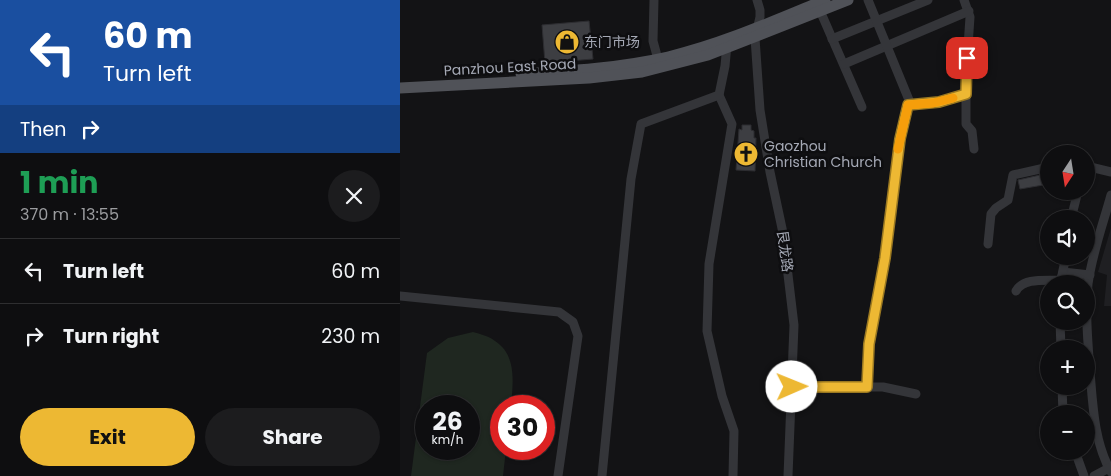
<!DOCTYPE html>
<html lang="en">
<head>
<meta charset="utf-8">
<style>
  :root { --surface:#0e0e10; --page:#1c1c1e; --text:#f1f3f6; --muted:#9b9c9f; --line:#2e2e30; --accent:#edb833 }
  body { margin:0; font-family:Poppins,"Noto Sans SC",sans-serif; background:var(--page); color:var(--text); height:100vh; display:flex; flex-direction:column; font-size:19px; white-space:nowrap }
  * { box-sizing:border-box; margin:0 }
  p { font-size:16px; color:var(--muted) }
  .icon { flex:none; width:28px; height:28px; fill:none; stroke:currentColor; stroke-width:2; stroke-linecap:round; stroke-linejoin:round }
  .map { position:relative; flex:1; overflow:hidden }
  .sheet { display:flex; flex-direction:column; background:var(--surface); width:400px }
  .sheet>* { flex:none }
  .top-card { background:#1a4fa0; color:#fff; overflow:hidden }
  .needle { width:32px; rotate:192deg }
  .fabs { position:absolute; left:640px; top:145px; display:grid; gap:10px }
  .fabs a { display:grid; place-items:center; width:55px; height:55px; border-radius:50%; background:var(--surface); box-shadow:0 1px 4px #0004,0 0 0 1px var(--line); font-size:25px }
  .speed { position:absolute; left:15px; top:395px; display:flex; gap:10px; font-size:25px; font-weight:700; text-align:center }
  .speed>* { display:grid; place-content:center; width:65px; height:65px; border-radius:50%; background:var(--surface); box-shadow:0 1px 4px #0004,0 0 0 1px var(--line); line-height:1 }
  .speed small { font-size:12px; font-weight:400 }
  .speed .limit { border:8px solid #d22; background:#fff; color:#111 }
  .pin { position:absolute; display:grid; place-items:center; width:42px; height:42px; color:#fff; margin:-21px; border-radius:10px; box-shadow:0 2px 8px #0006 }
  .me { position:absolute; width:55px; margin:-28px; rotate:89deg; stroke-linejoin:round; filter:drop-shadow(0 0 4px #0008) }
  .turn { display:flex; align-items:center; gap:18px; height:105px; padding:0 20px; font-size:22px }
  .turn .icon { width:65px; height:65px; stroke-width:2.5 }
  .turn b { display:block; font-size:35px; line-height:42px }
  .then { display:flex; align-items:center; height:48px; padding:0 20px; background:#0003; gap:10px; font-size:19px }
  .round { display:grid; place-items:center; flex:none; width:52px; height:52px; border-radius:26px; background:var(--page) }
  .summary { display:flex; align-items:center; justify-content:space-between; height:85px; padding:0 20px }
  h1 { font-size:30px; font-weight:700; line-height:38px; color:#1e9e55 }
  .cta { display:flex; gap:10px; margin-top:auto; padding:10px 20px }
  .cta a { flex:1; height:58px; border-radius:30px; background:var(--accent); color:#111; font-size:20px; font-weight:700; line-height:58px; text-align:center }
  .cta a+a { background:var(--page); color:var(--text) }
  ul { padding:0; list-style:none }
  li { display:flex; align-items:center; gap:15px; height:65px; padding:0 20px; border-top:1px solid var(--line) }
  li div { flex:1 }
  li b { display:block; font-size:19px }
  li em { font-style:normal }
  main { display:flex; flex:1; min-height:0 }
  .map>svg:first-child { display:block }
  .built { fill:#1f1f22 }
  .green { fill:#1f2720; fill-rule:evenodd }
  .building { fill:#3d3e42; stroke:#2d2d31 }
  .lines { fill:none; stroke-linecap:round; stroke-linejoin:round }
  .minor { stroke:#343539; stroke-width:9 }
  .major { stroke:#505258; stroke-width:11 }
  .route-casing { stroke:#9a7821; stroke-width:12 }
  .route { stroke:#edb833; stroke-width:9 }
  .slow { stroke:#f59e0b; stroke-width:9 }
  .labels { text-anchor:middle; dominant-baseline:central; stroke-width:5; stroke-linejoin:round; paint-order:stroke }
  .poi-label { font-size:14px; fill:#a5a9b5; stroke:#0e0e10; text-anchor:start }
  .street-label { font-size:14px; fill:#a5a9b5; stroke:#0e0e10 }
</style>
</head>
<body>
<main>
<section class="sheet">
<div class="top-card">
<div class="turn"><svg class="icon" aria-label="left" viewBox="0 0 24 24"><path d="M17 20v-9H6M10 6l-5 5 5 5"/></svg><div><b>60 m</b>Turn left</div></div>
<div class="then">Then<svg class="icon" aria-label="right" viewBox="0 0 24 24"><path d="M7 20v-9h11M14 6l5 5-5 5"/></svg></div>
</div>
<div class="summary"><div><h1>1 min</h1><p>370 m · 13:55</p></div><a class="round"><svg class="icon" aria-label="close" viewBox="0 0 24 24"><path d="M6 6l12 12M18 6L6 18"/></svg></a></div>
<ul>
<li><svg class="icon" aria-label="left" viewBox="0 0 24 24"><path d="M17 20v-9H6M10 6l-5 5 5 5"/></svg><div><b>Turn left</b></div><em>60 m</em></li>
<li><svg class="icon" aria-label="right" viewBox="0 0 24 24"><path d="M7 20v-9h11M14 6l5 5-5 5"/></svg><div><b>Turn right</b></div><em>230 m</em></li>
</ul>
<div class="cta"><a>Exit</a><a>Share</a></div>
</section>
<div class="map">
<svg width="711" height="476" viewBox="0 0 711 476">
  <rect width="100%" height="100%" fill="#131315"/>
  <path class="built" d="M711,228V306H704L707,275L698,272Z"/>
  <path class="green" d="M73,332C80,334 89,336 95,341C117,355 113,383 111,406H101V449H106L103,476H11L27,353L48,338ZM26,406H69V449H26Z"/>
  <g class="building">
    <path d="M189,21L193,59L145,63L142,25Z"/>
    <path d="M342,125H351V130L354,131V138H356L355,171L336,170L339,129L342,130Z"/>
    <path d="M649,173V184L620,189L618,180Z"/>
  </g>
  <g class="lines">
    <g class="minor">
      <path d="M254,0L253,41L259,63"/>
      <path d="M357,0L360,10V17L355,38L360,110L370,172L383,233L394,325L388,476"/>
      <path d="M564,0L570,17L566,76V124L572,131L574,149"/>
      <path d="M418,6L462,107"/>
      <path d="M432,39L528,0"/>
      <path d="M444,64L569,11"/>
      <path d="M319,95L332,124L309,264L307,331L322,396L334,431L333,476"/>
      <path d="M508,105L539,102L566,94"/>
      <path d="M686,166L711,172"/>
      <path d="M711,195C703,224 692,254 688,284C685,313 688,343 690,372C693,406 694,442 711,472"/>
      <path d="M671,219L678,191"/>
      <path d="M588,244L591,214L596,208L608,200L613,175L649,167"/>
      <path d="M663,272L690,275"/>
      <path d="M659,284L662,275L666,256"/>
      <path d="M616,291C624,277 647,281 660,280"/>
      <path d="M0,296L159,312L173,322L178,336L158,476"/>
      <path d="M660,321L661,349"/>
      <path d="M662,386L663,414"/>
      <path d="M391,387H483L516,394"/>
      <path d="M467,387L469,344L485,257L500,139L509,100L468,0"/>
      <path d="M675,451L684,476"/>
      <path d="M202,476L231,179L241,124L319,95L325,66L327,44"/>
      <path d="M694,476L709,468"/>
    </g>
    <g class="major">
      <path d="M121,74C171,71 219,68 268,57C322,44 374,21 425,0"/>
      <path d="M0,88L189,78L242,72L308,55L448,0"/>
    </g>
  </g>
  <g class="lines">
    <defs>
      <path id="route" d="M392,387H467L469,344L485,258L500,139L508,105L539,102L566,94L567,58"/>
    </defs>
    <use href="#route" class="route-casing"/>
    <use href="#route" class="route"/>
    <path class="slow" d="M498,149L508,105L533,103L553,98"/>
  </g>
  <defs>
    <symbol id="shop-disc" viewBox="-11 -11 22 22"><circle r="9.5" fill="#edb833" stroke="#0e0e10"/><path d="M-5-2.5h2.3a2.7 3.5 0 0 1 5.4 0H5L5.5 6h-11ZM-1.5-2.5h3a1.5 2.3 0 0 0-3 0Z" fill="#111"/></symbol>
    <symbol id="church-disc" viewBox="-11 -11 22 22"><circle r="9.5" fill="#edb833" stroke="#0e0e10"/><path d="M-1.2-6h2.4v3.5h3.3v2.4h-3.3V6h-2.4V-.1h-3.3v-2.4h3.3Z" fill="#111"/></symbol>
  </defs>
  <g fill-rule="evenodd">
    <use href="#shop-disc" x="153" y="28" width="28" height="28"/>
    <use href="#church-disc" x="332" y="140" width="28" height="28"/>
  </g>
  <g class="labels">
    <g class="poi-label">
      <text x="184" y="42">东门市场</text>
      <text x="364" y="146">Gaozhou<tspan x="364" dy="16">Christian Church</tspan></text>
    </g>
    <g class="street-label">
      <text transform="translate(110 67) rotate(-3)">Panzhou East Road</text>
      <text transform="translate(385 251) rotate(82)">艮龙路</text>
    </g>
  </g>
</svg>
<div class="fabs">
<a><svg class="needle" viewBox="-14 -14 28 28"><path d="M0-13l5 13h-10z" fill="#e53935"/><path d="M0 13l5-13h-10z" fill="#9b9c9f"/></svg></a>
<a><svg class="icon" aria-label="sound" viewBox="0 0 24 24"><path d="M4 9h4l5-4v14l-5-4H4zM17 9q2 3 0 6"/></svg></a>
<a><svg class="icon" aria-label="search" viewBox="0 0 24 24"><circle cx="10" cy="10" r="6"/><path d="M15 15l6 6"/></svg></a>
<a>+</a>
<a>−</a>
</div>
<div class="speed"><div>26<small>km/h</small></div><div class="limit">30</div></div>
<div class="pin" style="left:567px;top:58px;background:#d93025"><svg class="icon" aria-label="arrive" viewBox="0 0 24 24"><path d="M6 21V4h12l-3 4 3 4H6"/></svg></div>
<svg class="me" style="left:392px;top:387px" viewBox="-20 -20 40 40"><circle r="19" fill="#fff"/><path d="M0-13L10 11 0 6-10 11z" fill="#edb833"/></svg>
</div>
</main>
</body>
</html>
